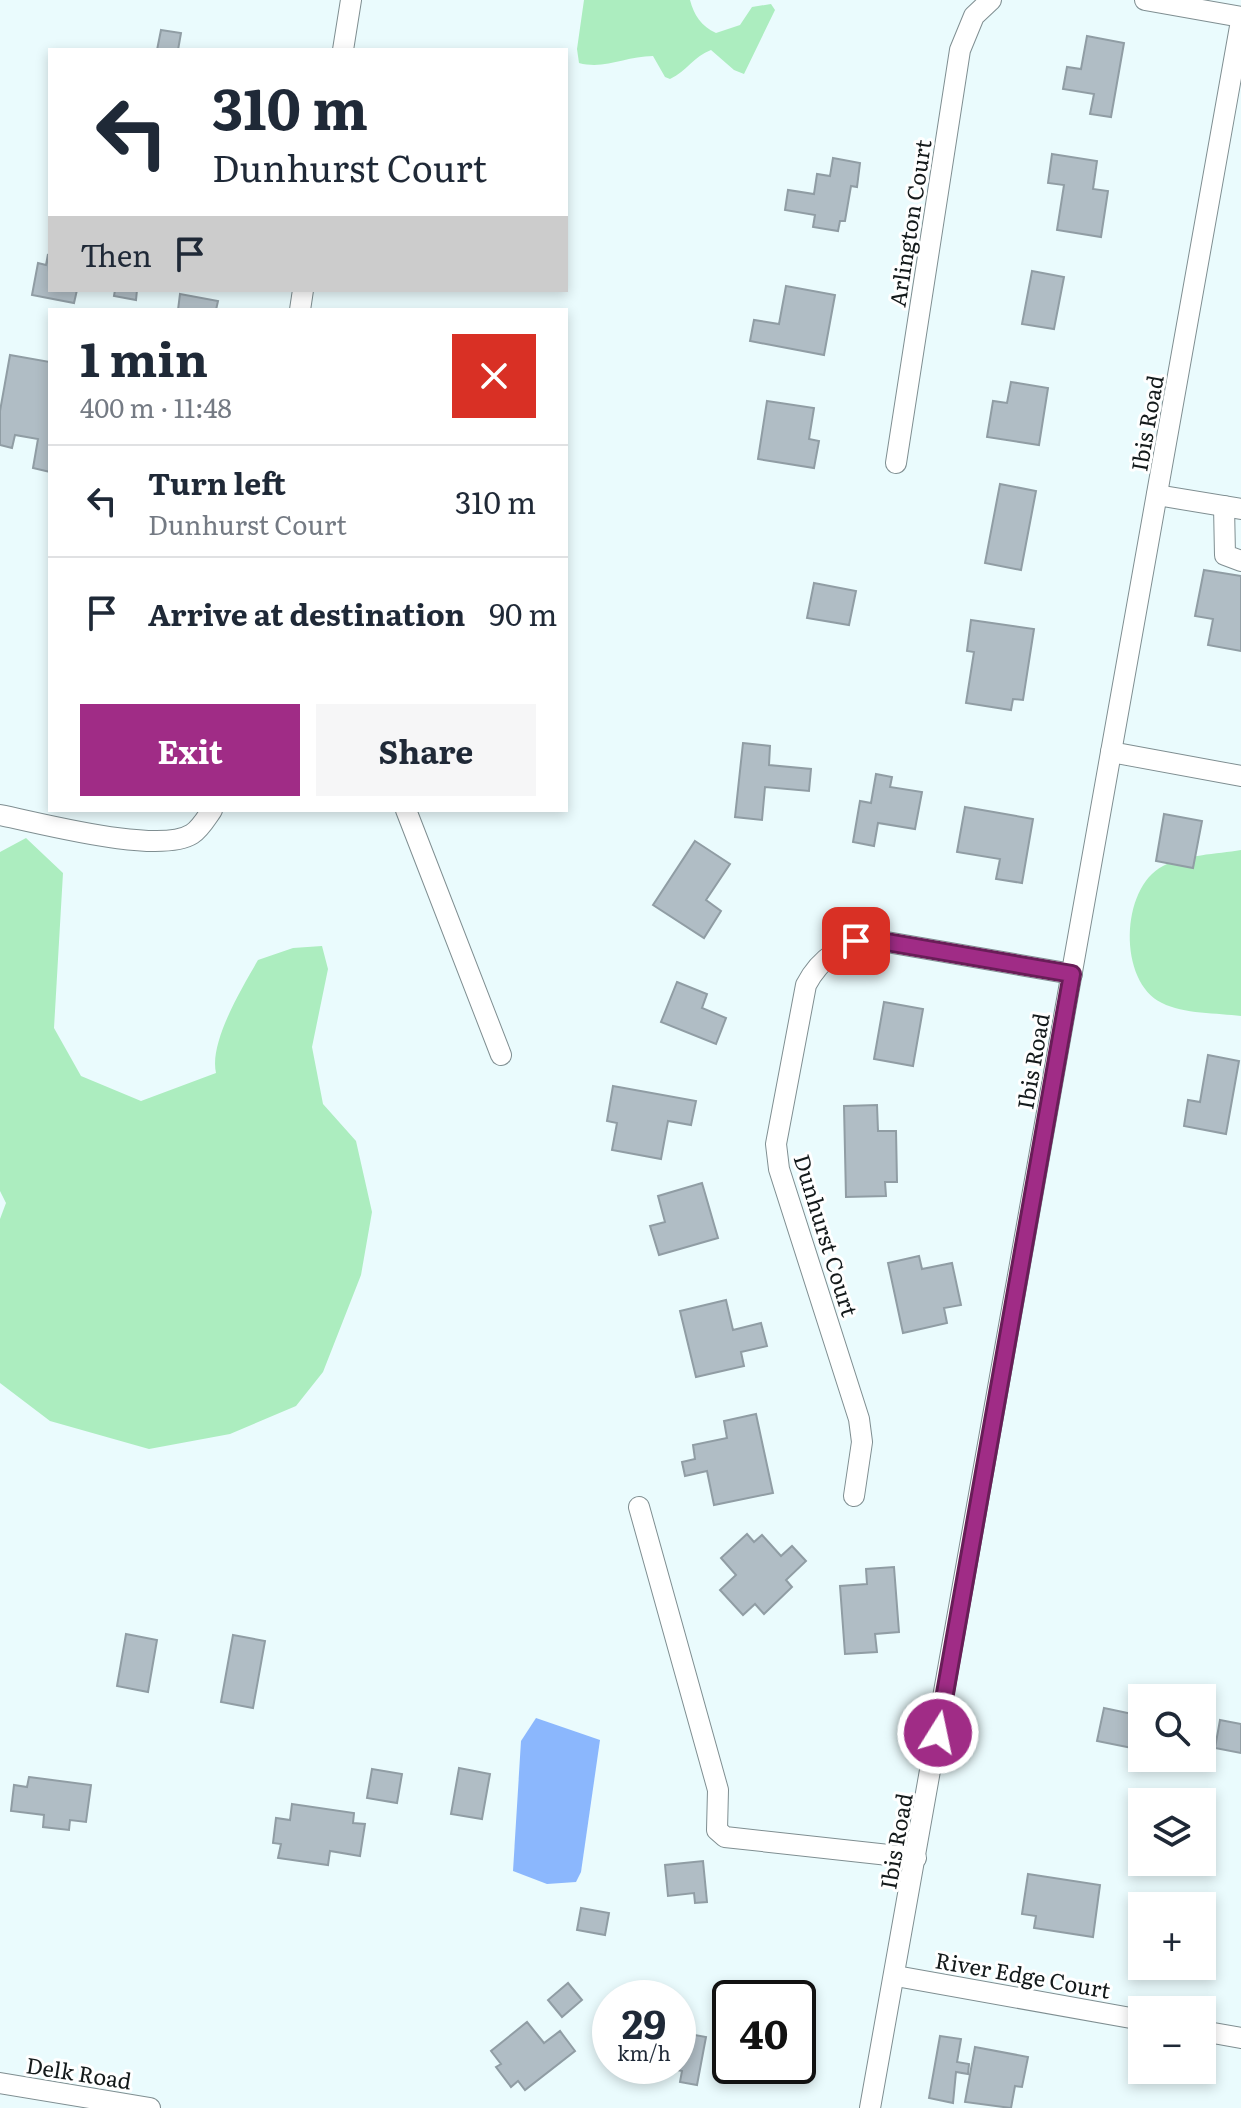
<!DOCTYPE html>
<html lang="en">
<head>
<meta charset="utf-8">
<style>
  :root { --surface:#fff; --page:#f6f6f7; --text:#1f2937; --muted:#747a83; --line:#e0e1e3; --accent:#a02c86 }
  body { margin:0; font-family:Literata,serif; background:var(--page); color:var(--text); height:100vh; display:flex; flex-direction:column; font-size:30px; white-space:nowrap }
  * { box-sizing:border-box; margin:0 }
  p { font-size:26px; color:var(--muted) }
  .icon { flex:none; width:44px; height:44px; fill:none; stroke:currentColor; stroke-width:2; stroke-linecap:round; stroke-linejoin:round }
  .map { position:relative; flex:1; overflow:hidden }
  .drawer { position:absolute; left:48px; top:308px; width:520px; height:504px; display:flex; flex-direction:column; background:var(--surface); border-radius:0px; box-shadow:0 4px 12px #0003 }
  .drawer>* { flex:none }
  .top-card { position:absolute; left:48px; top:48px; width:520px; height:244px; border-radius:0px; box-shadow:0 4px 12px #0003; background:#fff; color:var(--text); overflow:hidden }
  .buttons { position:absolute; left:1128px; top:1684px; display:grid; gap:16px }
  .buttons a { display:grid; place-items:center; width:88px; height:88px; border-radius:0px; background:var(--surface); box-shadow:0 4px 12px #0003; font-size:40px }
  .speed { position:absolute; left:592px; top:1980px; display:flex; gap:16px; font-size:40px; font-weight:700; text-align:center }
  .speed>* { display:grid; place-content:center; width:104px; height:104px; border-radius:50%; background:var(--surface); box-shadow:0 4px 12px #0003; line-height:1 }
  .speed small { font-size:20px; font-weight:400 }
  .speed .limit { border:4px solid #111; border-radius:12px; background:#fff; color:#111 }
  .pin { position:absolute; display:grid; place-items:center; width:68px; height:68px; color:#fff; margin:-34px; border-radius:16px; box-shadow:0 4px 12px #0006 }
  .me { position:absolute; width:88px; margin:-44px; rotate:10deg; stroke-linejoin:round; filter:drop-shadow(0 0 6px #0008) }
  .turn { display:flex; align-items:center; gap:28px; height:168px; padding:0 32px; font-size:36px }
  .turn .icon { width:104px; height:104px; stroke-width:2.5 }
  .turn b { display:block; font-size:56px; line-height:68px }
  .then { display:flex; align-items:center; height:76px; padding:0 32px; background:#0003; gap:16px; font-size:30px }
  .round { display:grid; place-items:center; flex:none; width:84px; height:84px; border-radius:0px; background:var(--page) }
  .head { display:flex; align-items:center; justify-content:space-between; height:136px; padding:0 32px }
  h1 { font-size:48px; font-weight:700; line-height:60px }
  .cta { display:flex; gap:16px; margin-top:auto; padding:16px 32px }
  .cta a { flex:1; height:92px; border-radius:0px; background:var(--accent); color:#fff; font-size:32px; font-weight:700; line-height:92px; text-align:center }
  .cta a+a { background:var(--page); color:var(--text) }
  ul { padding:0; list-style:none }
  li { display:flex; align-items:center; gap:24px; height:112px; padding:0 32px; border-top:2px solid var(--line) }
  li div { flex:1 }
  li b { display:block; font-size:30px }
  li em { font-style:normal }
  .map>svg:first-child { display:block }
  .green { fill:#acedbf }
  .water { fill:#8bb7fd }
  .building { fill:#b0bdc5; stroke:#909da4; stroke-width:2 }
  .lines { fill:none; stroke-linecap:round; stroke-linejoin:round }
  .minor-casing { stroke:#7f8e91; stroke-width:22 }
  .minor { stroke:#fff; stroke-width:20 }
  .route-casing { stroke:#681d57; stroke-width:20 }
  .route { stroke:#a02c86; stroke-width:14 }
  .labels { text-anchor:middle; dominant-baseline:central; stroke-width:6; stroke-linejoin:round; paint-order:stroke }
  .street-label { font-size:22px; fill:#141a1b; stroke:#fff }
</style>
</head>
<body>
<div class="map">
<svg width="1241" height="2108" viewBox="0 0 1241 2108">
  <rect width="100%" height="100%" fill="#eafbfd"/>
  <g class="green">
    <path d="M584,0H690C694,15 701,26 716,33L740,25L752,7L771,4L775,10L744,74L734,70L711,50C694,56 687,71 670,79L665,77L653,56C626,56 605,70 579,63L577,49Z"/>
    <path d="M26,838L63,873L54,1028L81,1076L141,1101L216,1073C209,1042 242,988 258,960L293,948L322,946L328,969L312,1047L323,1104L356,1141L372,1212L361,1275L323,1372L296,1406L230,1434L149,1449L50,1421L0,1383V1219L6,1203L0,1191V852Z"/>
    <path d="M1241,850V1016C1218,1013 1183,1014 1162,1003C1118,982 1120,888 1163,866C1184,855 1217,854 1241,850Z"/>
  </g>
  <path class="water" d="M536,1718L600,1740L581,1872L576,1882L547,1884L513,1871L521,1741Z"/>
  <g class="building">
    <path d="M161,30L181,33L178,50H157Z"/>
    <path d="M1087,36L1124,43L1111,117L1090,114L1094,94L1063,89L1067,67L1081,69Z"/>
    <path d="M1052,154L1097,161L1093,189L1108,191L1101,237L1057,230L1064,185L1048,183Z"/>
    <path d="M833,158L860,163L857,187L851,186L845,221H840L838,231L813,227L815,215L785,210L788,190L814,194L817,174L830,176Z"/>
    <path d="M48,254L50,290H77L74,303L32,295L38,263L46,265Z"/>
    <path d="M1032,271L1064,277L1054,329L1022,324Z"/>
    <path d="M786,286L835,295L824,355L750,341L754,320L779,324Z"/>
    <path d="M115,290H137L136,300L114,296Z"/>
    <path d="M180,294L218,301L216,310H178Z"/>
    <path d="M10,355L50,362V472L33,468L38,439L15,435L12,448L0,445V411Z"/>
    <path d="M1011,382L1048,388L1039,445L987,437L993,401L1007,403Z"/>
    <path d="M767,401L814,408L809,439L819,441L814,468L758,459Z"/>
    <path d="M1000,484L1036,491L1021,570L985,563Z"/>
    <path d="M1204,570L1241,576V651L1208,645L1213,619L1195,616Z"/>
    <path d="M814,583L856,591L849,625L807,618Z"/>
    <path d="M971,620L1034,629L1023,700L1013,699L1011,710L966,703L974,652L967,651Z"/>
    <path d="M743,743L770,746L769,765L811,769L809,791L765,787L762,820L735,817Z"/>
    <path d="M876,774L892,777L890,787L922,792L915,829L878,823L874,846L853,842L860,801L871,803Z"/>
    <path d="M965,807L1033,819L1022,883L996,879L1000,859L957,852Z"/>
    <path d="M1164,814L1202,821L1193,868L1156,861Z"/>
    <path d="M695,841L730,864L706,900L721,911L704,938L653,905Z"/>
    <path d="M677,982L707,994L702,1008L726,1018L716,1044L661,1022Z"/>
    <path d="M884,1002L923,1009L913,1066L874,1059Z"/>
    <path d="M1208,1055L1239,1061L1226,1134L1184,1126L1188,1100L1200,1102Z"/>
    <path d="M613,1086L696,1101L691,1125L668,1121L661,1159L612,1150L617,1123L607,1121Z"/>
    <path d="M877,1105L878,1131H896L897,1182H885L886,1196L846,1197L844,1106Z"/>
    <path d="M702,1183L718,1238L659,1255L650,1226L665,1222L658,1196Z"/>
    <path d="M919,1256L922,1269L952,1263L961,1305L944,1308L947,1323L903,1333L888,1263Z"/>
    <path d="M726,1300L733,1330L761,1323L767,1346L741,1352L744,1366L696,1377L680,1311Z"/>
    <path d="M756,1414L773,1493L714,1505L707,1471L685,1476L682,1462L695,1459L693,1445L727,1438L724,1421Z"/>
    <path d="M747,1534L754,1542L762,1535L781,1556L792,1546L806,1561L786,1580L792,1587L764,1614L755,1604L743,1615L720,1590L736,1575L721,1558Z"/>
    <path d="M894,1567L899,1632L875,1634L877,1652L845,1654L840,1586L867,1584L866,1569Z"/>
    <path d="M126,1634L157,1640L148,1692L117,1686Z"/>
    <path d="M233,1635L265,1641L253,1708L221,1702Z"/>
    <path d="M1104,1708L1142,1716V1750L1097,1741Z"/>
    <path d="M1220,1720L1241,1724V1753L1215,1748Z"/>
    <path d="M459,1768L490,1774L482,1819L451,1814Z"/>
    <path d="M372,1769L402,1774L397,1803L367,1798Z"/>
    <path d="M29,1777L91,1785L86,1822L70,1820L69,1830L43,1827L44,1815L11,1811L14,1785L27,1787Z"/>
    <path d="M292,1804L354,1813L353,1823L365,1824L360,1856L330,1851L328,1865L278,1858L281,1844L273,1843L276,1818L290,1820Z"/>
    <path d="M703,1861L707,1902L695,1903L694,1893L668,1896L665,1865Z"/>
    <path d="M1028,1874L1100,1885L1093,1937L1034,1928L1036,1916L1022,1914Z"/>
    <path d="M581,1908L609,1913L605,1935L577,1930Z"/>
    <path d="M568,1983L582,2000L562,2017L548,2000Z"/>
    <path d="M527,2022L544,2043L560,2031L575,2051L525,2090L518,2081L511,2087L496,2067L501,2064L491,2051Z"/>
    <path d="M678,2032L706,2037L697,2085L680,2082L682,2071L658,2066H678Z"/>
    <path d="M940,2036L961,2039L957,2062L969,2064L968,2074L956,2072L953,2103L929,2098Z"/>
    <path d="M975,2047L1028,2057L1022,2087L1015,2086L1011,2108L965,2102Z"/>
  </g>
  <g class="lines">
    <defs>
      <g id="minor">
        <path d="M1145,0L1241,17"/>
        <path d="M343,50L351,0"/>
        <path d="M300,310L303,290"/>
        <path d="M896,463L960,50L974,16L991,0"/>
        <path d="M1157,495L1241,509"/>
        <path d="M1224,506L1225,555L1241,561"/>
        <path d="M1111,752L1241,776"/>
        <path d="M406,810L501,1055"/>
        <path d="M0,815C41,823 159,855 192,834C200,829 207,817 212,810"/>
        <path d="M854,1496L862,1442L859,1419L779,1169L776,1144L806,985C820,958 844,942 875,940L1072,974"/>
        <path d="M639,1507L718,1790L717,1830L725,1837L916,1858"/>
        <path d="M896,1976L1142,2020"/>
        <path d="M1202,2031L1241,2038"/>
        <path d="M0,2083L150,2108"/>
        <path d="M870,2108L1241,21"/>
      </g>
    </defs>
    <use href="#minor" class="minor-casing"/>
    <use href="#minor" class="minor"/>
  </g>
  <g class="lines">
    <defs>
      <path id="route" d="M856,941L875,940L1072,974L938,1733"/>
    </defs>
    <use href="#route" class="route-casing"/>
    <use href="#route" class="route"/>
  </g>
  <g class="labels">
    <g class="street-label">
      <text transform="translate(909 223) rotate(-81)">Arlington Court</text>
      <text transform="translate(1146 423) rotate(-80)">Ibis Road</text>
      <text transform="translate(1032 1061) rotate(-80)">Ibis Road</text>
      <text transform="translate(827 1235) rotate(73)">Dunhurst Court</text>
      <text transform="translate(895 1841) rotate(-80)">Ibis Road</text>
      <text transform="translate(1023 1974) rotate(10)">River Edge Court</text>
      <text transform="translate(79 2072) rotate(9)">Delk Road</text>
    </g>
  </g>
</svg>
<div class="buttons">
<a><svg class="icon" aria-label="search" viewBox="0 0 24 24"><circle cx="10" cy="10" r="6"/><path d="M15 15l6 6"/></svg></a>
<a><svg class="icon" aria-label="layers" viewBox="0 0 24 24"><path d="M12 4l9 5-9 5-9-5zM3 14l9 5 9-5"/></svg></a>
<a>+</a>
<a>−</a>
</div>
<div class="speed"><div>29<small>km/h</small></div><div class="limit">40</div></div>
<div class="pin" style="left:856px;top:941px;background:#d93025"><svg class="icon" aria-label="arrive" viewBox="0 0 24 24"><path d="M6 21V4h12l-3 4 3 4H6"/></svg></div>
<svg class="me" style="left:938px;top:1733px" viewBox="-20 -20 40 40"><circle r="17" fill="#a02c86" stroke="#fff" stroke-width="3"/><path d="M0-11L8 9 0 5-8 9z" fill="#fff"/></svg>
<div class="top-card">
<div class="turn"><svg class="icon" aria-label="left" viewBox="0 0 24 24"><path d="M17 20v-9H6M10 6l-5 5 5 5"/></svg><div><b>310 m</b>Dunhurst Court</div></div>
<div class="then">Then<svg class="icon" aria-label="arrive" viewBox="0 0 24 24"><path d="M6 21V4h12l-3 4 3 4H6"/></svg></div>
</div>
<section class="drawer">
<div class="head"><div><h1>1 min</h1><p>400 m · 11:48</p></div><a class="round" style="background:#d93025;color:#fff"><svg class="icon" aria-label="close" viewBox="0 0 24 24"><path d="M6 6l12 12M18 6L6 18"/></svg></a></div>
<ul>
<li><svg class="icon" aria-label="left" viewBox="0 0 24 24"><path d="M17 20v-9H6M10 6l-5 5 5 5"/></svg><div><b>Turn left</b><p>Dunhurst Court</p></div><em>310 m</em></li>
<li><svg class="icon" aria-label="arrive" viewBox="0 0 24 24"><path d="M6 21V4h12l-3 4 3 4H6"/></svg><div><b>Arrive at destination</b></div><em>90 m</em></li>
</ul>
<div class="cta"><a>Exit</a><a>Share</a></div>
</section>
</div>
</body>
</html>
